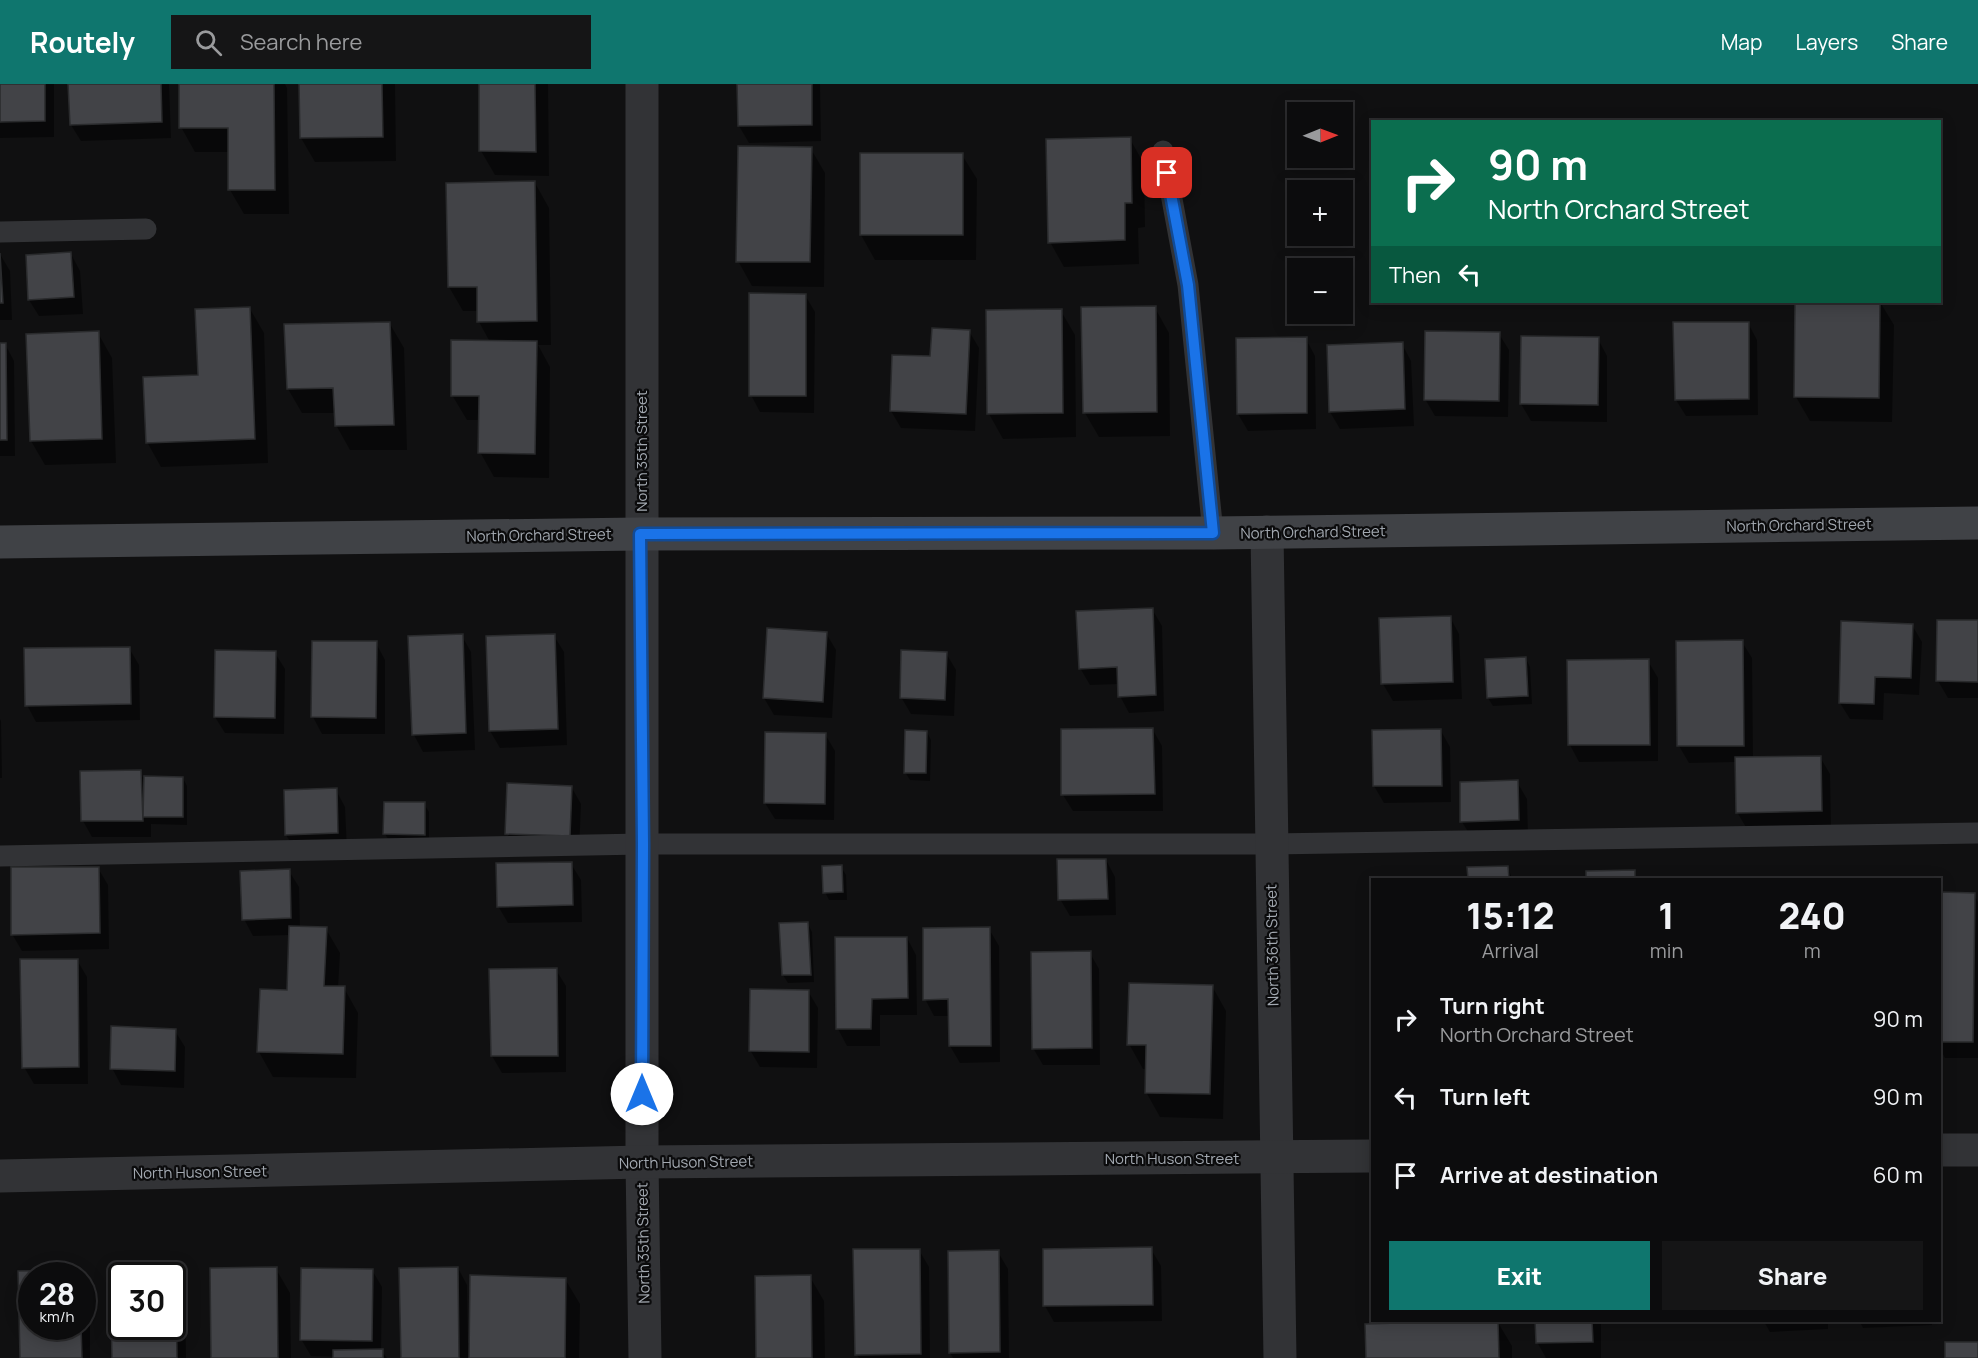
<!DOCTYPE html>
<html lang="en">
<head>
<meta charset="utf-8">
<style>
  :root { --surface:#0c0c0d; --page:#151516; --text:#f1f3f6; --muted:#9a9b9d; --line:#2c2c2e; --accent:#0f766e }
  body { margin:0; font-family:Manrope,sans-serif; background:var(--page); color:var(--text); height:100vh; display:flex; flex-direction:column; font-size:22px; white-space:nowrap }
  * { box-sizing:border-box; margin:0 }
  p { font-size:20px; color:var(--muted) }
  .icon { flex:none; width:33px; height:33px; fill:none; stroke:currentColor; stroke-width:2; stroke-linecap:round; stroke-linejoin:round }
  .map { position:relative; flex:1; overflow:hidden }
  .sheet { position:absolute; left:1371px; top:794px; width:570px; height:444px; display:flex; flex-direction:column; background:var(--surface); border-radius:0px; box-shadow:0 3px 15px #0003,0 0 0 2px var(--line) }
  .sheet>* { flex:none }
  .banner { position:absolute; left:1371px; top:36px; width:570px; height:183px; border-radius:0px; box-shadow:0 3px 15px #0003,0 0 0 2px var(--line); background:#0b6e4f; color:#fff; overflow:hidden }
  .needle { width:39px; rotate:89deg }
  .fabs { position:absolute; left:1287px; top:18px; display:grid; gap:12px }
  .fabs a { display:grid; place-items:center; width:66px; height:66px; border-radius:0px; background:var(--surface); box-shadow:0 3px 15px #0003,0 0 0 2px var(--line); font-size:30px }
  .speed { position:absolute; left:18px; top:1178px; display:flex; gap:12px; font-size:30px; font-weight:700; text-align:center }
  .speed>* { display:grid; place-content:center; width:78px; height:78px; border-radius:50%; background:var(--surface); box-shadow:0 3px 15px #0003,0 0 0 2px var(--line); line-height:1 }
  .speed small { font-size:15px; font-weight:400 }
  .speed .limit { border:3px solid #111; border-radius:9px; background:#fff; color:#111 }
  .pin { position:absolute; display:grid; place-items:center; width:51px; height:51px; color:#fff; margin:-26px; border-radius:12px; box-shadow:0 3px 9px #0006 }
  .me { position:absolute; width:66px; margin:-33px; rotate:0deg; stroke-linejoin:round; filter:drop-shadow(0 0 4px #0008) }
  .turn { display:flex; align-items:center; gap:21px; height:126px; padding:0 18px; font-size:27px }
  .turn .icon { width:78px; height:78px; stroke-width:2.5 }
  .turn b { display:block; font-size:42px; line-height:51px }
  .then { display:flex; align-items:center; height:57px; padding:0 18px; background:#0003; gap:12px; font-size:22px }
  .eta { display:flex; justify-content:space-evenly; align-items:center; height:102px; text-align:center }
  .eta b { font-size:36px; font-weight:800; line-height:42px }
  .action { display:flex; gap:12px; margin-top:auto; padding:12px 18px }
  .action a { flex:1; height:69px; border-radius:0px; background:var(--accent); color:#fff; font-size:24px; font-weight:800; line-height:69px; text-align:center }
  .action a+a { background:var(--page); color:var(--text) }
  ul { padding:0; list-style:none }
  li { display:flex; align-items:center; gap:18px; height:78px; padding:0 18px }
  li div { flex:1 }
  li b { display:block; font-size:22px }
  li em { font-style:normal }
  header { display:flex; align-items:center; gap:36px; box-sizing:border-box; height:84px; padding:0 30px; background:var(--accent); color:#fff }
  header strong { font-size:28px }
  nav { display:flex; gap:33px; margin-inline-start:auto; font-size:21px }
  .search { width:420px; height:54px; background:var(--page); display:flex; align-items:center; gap:15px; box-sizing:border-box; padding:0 21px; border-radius:0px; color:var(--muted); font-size:22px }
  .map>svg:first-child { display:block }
  .shadow { fill:#0007; fill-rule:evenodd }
  .building { fill:#424347; stroke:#2a2b2d; stroke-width:1.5; fill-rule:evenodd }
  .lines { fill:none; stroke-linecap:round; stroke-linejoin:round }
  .lane { stroke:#323336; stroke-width:21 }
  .street { stroke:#323336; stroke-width:33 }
  .secondary { stroke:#404246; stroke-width:33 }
  .route-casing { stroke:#114b97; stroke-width:15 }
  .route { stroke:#1a73e8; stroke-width:10 }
  .labels { text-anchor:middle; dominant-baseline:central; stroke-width:4.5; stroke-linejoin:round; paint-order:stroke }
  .street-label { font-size:15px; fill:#a3a9b1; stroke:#0b0b0c }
</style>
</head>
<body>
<header>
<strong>Routely</strong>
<div class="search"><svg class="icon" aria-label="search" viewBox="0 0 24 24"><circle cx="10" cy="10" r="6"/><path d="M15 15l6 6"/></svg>Search here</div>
<nav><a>Map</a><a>Layers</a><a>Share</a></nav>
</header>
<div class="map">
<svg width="1978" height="1274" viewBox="0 0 1978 1274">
  <rect width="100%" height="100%" fill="#101011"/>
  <g class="shadow">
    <path d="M0,0H54V53L0,54Z"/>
    <path d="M70,0H169L171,54L81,57L71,41Z"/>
    <path d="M180,0H285L287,4L289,130H244L230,106V68H195L181,43Z"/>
    <path d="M300,0H395L396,77L315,78L301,54Z"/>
    <path d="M480,0H548L549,92L495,91L481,67Z"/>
    <path d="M738,0H820L821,57L749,59L739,42Z"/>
    <path d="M1130,55L1144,80L1145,143L1138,144L1139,180L1064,183L1050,158Z"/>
    <path d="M811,65L825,89L824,203L752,202L738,177Z"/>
    <path d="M962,71L977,95L976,176H875L861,151Z"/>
    <path d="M535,99L549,124L551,261H538L550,283L549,394L494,393L480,368V336H467L452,311L490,258L479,238V227H463L449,203Z"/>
    <path d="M0,170L10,187L12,236H0Z"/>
    <path d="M71,170L80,187L83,230L39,232L29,216Z"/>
    <path d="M805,211L815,228L814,329L760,328L751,311Z"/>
    <path d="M1797,218H1880L1894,241L1892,338L1810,337L1796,313Z"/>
    <path d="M1155,224L1169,249L1170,352L1099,353L1085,329Z"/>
    <path d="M250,225L264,249L268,379L161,383L147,358L200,293Z"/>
    <path d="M987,227H1061L1075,251L1076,353L1003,355L989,330Z"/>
    <path d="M1748,239L1757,256L1758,331L1686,332L1676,316Z"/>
    <path d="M390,240L404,264L407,366H350L336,341V329H302L288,305Z"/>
    <path d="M969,247L979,264L975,347L901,344L891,327L931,274Z"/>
    <path d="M98,249L112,274L116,379L45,381L31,357Z"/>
    <path d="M1499,250L1509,266L1508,333L1435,332L1425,315Z"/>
    <path d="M1306,255L1315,272L1316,345L1248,347L1238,330Z"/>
    <path d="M1598,255L1607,272V338L1531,337L1521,320Z"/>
    <path d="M0,260H5L14,277L15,372H0Z"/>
    <path d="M1402,260L1411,277L1414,342L1340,345L1330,328Z"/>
    <path d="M1152,525L1162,542L1164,627L1129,629L1120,612L1119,600L1090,601L1080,584Z"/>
    <path d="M1450,533L1459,550L1462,615L1393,617L1383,600L1380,536Z"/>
    <path d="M1978,538V614H1948L1938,597Z"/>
    <path d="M1912,541L1922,558L1919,611L1884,609L1883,636L1850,635L1840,619Z"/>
    <path d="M769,545L826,549L836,566L832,634L774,631L764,614Z"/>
    <path d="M462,552L471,568L475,666L423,668L414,651L410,554Z"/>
    <path d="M554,552L564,568L567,661L500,664L490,647Z"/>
    <path d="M1742,558L1752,574L1753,674L1820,673L1830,690L1831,743L1747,745L1737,728L1736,678L1689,679L1679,662L1677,559Z"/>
    <path d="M376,559L385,576V650H322L313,633Z"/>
    <path d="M129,564L139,581L140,636L36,638L27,621Z"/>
    <path d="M275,569L285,585L284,650L225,649L215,633Z"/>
    <path d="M946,569L956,586L954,632L911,630L901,613Z"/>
    <path d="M1526,575L1530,583L1532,620L1493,622L1488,614Z"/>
    <path d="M1648,577L1658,594V677L1579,678L1570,661L1568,578Z"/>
    <path d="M0,635L1,637L2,694H0Z"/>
    <path d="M1153,646L1162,662L1163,727H1073L1063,711Z"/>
    <path d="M1441,647L1450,663L1451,718L1384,719L1374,702Z"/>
    <path d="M927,648L931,656L930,697L910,696L905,688Z"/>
    <path d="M825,650L835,667L834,736L775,735L765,719Z"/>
    <path d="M140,688L143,694H183L187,702V741L151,740V753H92L83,737Z"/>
    <path d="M1517,698L1527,715L1528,752L1472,754L1462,738Z"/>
    <path d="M572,704L581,720L579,768L516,766L507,749Z"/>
    <path d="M336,706L345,723L347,766L296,767L286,751Z"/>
    <path d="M424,720L429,728V758H390L385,750Z"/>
    <path d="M1106,776L1115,793L1116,831L1070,832L1060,815Z"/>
    <path d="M571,780L581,796L582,838L508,839L498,822Z"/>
    <path d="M841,783L846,791L847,816H829L825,808Z"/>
    <path d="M1508,783L1512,795H1469Z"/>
    <path d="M98,784L108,801L109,865L22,867L12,850Z"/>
    <path d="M289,787L299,803L300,844L326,845L340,869L338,904H344L358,929L356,994L273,993L259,968L288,907L290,851L253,852L244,835Z"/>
    <path d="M1940,810L1974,811L1978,818V974H1945L1940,965Z"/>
    <path d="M808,840L812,848L814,898L788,899L783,891L781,841Z"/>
    <path d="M989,845L999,862L1000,978L960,979L950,962V932H934L925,915Z"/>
    <path d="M907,854L916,871L917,931H880V962H847L838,945L837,855Z"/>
    <path d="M1090,869L1099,885L1100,981H1043L1033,964Z"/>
    <path d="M77,876L87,893L88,1000H34L24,983Z"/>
    <path d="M556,886L566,902V988L502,989L492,972Z"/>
    <path d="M1212,902L1226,927L1223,1035L1160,1033L1146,1008L1147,985H1143L1129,960Z"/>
    <path d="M808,907L818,924L817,984L760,983L750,966Z"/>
    <path d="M175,947L185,963L184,1004L121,1001L112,984Z"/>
    <path d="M1151,1165L1161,1182L1162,1237L1054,1238L1045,1222Z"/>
    <path d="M919,1166L929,1183L930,1274H859L856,1270Z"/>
    <path d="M998,1168L1008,1185L1009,1274H953L950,1269Z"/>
    <path d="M458,1184L467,1201L468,1259H471L565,1195L580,1220L579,1274H402Z"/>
    <path d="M276,1185L290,1209L291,1274H213Z"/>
    <path d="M372,1186L382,1203L381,1267L387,1274L311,1272L301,1255Z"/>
    <path d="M112,1187H175L185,1203L186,1274H113ZM122,1191H172V1242H122Z"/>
    <path d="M80,1188L82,1191H32V1242H82V1192L90,1204V1274H21L20,1189Z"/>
    <path d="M810,1193L824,1217L825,1274H757Z"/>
    <path d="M1400,1236L1497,1237L1512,1262V1274H1367L1400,1240Z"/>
    <path d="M1537,1236H1601V1274H1546L1537,1258Z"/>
    <path d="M1674,1236H1750V1238L1676,1239Z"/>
    <path d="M1763,1236H1828V1245L1770,1248Z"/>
    <path d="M1859,1236H1932V1241L1863,1244Z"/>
  </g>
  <g class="building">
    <path d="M0,0H45V37L0,38Z"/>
    <path d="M68,0H161L162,38L70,41Z"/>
    <path d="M179,0H274L275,106H228V44H179Z"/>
    <path d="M299,0H382L383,53L300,54Z"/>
    <path d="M479,0H535L536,68L479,67Z"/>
    <path d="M737,0H812V41L738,42Z"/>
    <path d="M1131,53L1132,119H1125V156L1048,159L1046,55Z"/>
    <path d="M738,62L812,63L810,178H736Z"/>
    <rect x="860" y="69" width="103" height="82"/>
    <path d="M535,97L537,237L477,238V203H448L446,99Z"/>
    <path d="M71,168L74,213L28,216L26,171Z"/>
    <path d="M0,169L3,219H0Z"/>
    <path d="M749,209L806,210V312H749Z"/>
    <path d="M1795,218H1880L1879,314L1794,313Z"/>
    <path d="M1156,222L1157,328L1083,329L1081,223Z"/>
    <path d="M250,223L255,355L146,359L143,293L198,291L195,225Z"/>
    <path d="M1062,225L1063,329L987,330L986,226Z"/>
    <path d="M390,238L394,341L335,342L333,304L287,305L284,240Z"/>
    <path d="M1673,238H1749V315L1675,316Z"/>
    <path d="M932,244L970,246L966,330L890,327L892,271L930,272Z"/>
    <path d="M99,247L102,355L30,357L26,250Z"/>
    <path d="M1425,247L1500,248L1499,317L1424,316Z"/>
    <path d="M1521,252L1599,253L1598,321L1520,320Z"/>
    <path d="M1307,253V329L1237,330L1236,254Z"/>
    <path d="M451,256L537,257L535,370L478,369L479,312H451Z"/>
    <path d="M1403,258L1405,325L1329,328L1327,261Z"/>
    <path d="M0,259H6L7,356H0Z"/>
    <path d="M1153,524L1156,611L1118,613L1117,583L1079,585L1076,527Z"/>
    <path d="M1451,532L1453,598L1381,600L1379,534Z"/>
    <path d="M1937,536H1978V598L1936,597Z"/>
    <path d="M1841,537L1913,540L1911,594L1875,593L1874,620L1839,619Z"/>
    <path d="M767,544L827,548L823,618L763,614Z"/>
    <path d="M463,550L466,649L412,651L408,552Z"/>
    <path d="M555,550L558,645L489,647L486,552Z"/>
    <path d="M1743,556L1744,662H1677L1676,557Z"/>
    <path d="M312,557H377L376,634L311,633Z"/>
    <path d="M130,563L131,620L25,622L24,564Z"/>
    <path d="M215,566L276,567L275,634L214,633Z"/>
    <path d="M901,566L947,568L945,616L900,614Z"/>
    <path d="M1526,573L1528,612L1487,614L1485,575Z"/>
    <path d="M1649,575L1650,661H1568L1567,576Z"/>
    <path d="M1153,644L1155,710L1061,711V645Z"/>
    <path d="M1441,645L1442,702H1373L1372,646Z"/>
    <path d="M905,646L927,647L926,689H904Z"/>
    <path d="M765,648L826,649L825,720L764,719Z"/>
    <path d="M1821,672L1822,727L1736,729L1735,673Z"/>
    <path d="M141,686L143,737H81L80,687Z"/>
    <path d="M144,692L183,693V733H143Z"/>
    <path d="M1518,696L1519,736L1460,738V698Z"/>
    <path d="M507,699L572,702L570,752L505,750Z"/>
    <path d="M337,704L338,749L285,751L284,706Z"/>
    <path d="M384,718H425V751L383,750Z"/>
    <path d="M1057,775H1106L1108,815L1058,816Z"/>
    <path d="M572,778L573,821L497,823L496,779Z"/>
    <path d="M842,781L843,808L823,809L822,782Z"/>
    <path d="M1508,782L1509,795H1468L1467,783Z"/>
    <path d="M11,783H99L100,849L11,851Z"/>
    <path d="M290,785L291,834L242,836L240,787Z"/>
    <path d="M1635,786V795H1586V787Z"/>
    <path d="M1940,808L1975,809L1973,958H1940Z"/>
    <path d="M808,838L811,891H782L779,839Z"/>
    <path d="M289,842L327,843L324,902H345L343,970L257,968L260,905L287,906Z"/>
    <path d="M990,843L991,962H949L948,915L923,916V844Z"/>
    <path d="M835,853H907L908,914L872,915L871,945H836Z"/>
    <path d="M1091,867L1092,964L1032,965L1031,868Z"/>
    <path d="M20,875H78L79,983L22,984Z"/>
    <path d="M557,884L558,972H491L489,885Z"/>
    <path d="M1129,899L1213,901L1210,1010L1145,1009L1146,961H1127Z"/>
    <path d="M750,905L809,906V968L749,967Z"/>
    <path d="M111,942L176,945L175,987L110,985Z"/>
    <path d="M1152,1163L1153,1221L1043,1222V1165Z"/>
    <path d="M853,1165H920L921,1270L855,1271Z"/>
    <path d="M999,1166L1000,1268L949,1269L948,1167Z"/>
    <path d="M277,1183L278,1274H211L210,1184Z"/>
    <path d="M458,1183L459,1274H401L399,1184Z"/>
    <path d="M301,1184L373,1185L372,1257L300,1256Z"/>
    <path d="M176,1185L177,1274H112L110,1186ZM122,1191H172V1242H122Z"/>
    <path d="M81,1186V1191H32V1242H81L82,1274H20L18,1187Z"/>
    <path d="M470,1191L566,1194L565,1274H469Z"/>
    <path d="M811,1191L812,1274H756L755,1192Z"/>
    <path d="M1398,1236H1498L1499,1274H1366L1365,1240L1398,1239Z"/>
    <path d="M1535,1236H1592L1593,1258L1536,1259Z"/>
    <rect x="1945" y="1258" width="33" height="16"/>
    <path d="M383,1265V1274H333V1266Z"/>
  </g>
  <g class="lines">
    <g class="lane">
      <path d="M1163,67L1188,201L1213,449"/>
      <path d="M0,148L146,145"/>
      <path d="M0,772L643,760H1271L1978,749"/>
    </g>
    <g class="street">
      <path d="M642,0V1078L645,1274"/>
      <path d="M1267,448L1280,1274"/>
      <path d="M1940,1066H1978"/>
      <path d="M0,1092L642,1078L1372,1072"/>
    </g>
    <path class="secondary" d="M0,458L640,450L1213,449L1978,439"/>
  </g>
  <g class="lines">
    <defs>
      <path id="route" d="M642,1010L643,760L640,450L1213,449L1188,201L1167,89"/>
    </defs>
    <use href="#route" class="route-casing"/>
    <use href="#route" class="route"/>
  </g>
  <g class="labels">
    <g class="street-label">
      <text transform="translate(641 367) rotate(-90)">North 35th Street</text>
      <text transform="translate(1799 441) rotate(-1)">North Orchard Street</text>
      <text transform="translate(1313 448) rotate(-1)">North Orchard Street</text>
      <text transform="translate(539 451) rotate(-1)">North Orchard Street</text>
      <text transform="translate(1272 861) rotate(-91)">North 36th Street</text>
      <text x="1172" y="1074">North Huson Street</text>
      <text transform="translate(686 1078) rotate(-1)">North Huson Street</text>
      <text transform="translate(200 1088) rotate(-1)">North Huson Street</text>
      <text transform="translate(643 1159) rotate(-91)">North 35th Street</text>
    </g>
  </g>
</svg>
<div class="fabs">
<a><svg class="needle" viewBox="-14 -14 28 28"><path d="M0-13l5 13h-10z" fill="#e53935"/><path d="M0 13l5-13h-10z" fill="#9a9b9d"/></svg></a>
<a>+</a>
<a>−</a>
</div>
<div class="speed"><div>28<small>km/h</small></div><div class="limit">30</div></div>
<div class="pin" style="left:1167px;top:89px;background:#d93025"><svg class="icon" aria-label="arrive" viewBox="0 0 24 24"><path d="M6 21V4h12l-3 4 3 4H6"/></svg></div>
<svg class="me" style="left:642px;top:1010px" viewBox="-20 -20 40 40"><circle r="19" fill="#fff"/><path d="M0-13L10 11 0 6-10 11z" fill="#1a73e8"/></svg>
<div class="banner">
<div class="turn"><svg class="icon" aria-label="right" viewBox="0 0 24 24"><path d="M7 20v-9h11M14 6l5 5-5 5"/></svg><div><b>90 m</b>North Orchard Street</div></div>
<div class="then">Then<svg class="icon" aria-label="left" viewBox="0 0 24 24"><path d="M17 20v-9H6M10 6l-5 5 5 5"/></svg></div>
</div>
<section class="sheet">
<div class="eta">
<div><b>15:12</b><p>Arrival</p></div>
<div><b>1</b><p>min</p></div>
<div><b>240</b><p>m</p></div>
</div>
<ul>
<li><svg class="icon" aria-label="right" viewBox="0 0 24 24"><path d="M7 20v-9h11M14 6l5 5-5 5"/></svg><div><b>Turn right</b><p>North Orchard Street</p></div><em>90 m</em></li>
<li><svg class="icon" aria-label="left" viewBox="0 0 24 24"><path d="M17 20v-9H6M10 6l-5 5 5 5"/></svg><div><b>Turn left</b></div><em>90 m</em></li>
<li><svg class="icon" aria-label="arrive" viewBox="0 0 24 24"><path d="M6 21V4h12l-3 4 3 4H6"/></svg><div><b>Arrive at destination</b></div><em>60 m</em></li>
</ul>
<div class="action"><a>Exit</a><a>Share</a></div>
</section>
</div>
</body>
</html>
